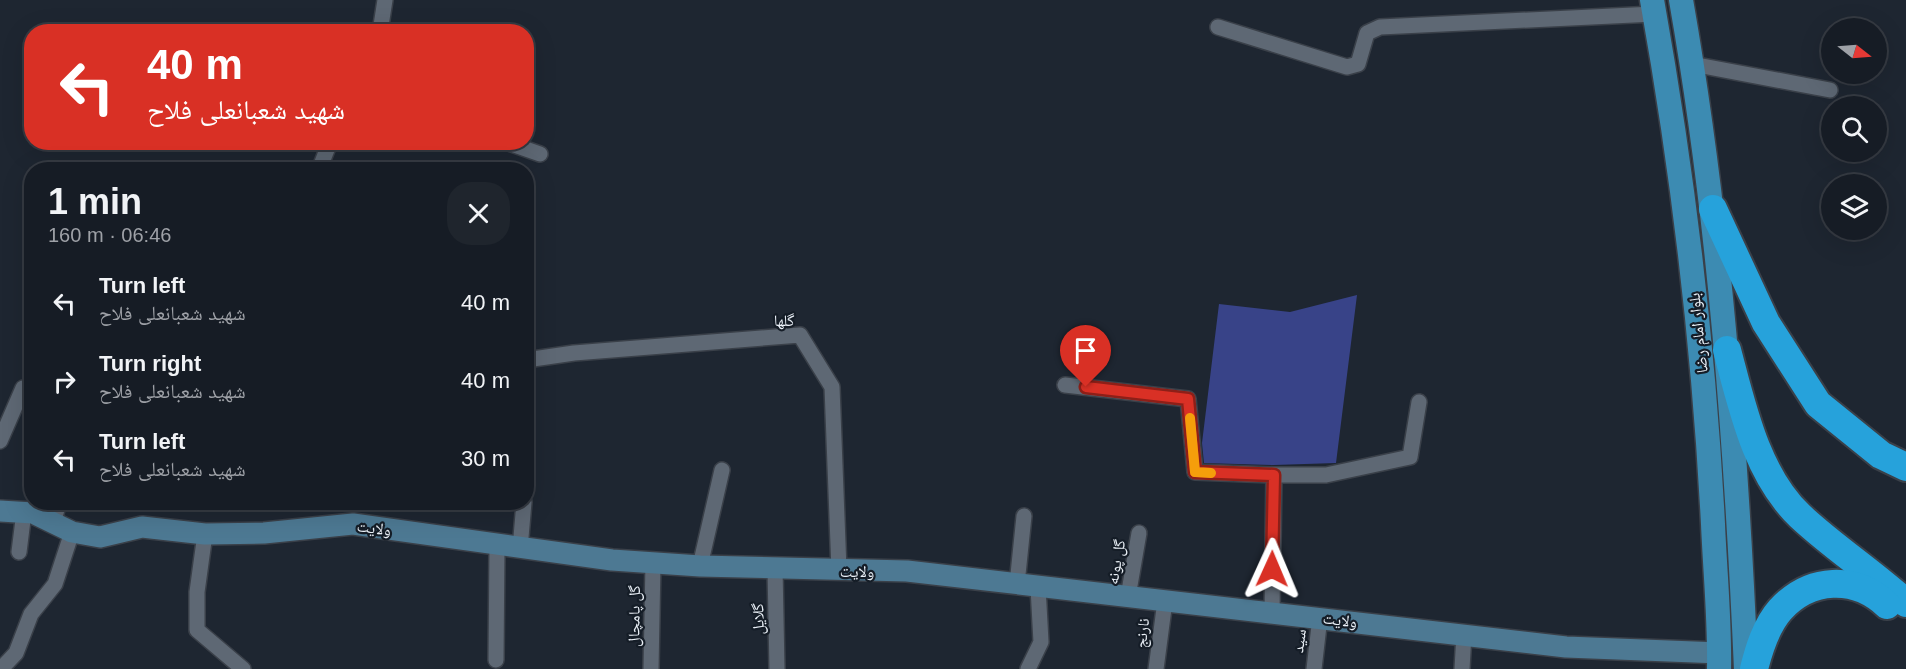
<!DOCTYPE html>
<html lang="en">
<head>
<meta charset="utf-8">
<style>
  :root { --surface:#161c25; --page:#1f252d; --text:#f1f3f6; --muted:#9ea1a7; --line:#353a42 }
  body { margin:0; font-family:Helvetica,"Noto Naskh Arabic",sans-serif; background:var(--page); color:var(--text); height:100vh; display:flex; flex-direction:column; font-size:22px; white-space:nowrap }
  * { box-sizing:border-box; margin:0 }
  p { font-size:20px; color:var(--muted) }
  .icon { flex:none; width:33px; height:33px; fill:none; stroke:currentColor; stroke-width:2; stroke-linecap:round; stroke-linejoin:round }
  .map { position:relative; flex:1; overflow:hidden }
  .drawer { position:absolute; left:24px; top:162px; width:510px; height:348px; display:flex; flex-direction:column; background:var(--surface); border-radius:24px; box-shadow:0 6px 24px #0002,0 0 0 2px var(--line) }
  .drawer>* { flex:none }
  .hud { position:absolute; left:24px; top:24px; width:510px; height:126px; border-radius:24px; box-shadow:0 6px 24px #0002,0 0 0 2px var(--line); background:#d93025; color:#fff; overflow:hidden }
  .needle { width:39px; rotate:107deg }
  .tools { position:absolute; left:1821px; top:18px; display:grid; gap:12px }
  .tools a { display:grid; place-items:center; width:66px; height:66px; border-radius:50%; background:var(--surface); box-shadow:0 6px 24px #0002,0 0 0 2px var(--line); font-size:30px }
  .pin { position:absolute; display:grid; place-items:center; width:51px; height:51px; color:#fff; margin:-62px -26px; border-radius:50% 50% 50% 0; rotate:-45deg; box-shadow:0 0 6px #0007 }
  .pin .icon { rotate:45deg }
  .me { position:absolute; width:66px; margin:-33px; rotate:1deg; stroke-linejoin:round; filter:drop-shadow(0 0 4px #0008) }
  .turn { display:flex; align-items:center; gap:21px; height:126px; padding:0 24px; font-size:27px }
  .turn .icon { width:78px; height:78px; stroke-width:2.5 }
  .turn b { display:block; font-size:42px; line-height:51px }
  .round { display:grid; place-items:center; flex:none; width:63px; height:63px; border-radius:24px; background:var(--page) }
  .summary { display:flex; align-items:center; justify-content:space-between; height:102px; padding:0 24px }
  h1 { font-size:36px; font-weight:800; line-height:45px }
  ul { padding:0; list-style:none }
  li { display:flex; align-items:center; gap:18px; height:78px; padding:0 24px }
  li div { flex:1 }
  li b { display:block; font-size:22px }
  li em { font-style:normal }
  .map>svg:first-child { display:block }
  .building { fill:#384388 }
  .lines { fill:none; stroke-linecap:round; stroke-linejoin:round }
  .street-casing { stroke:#3a4049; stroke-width:18 }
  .secondary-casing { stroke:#3a4049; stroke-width:24 }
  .primary-casing { stroke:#3a4049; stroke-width:27 }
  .highway-casing { stroke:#3a4049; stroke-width:32 }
  .street { stroke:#5e6874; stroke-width:15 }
  .secondary { stroke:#4d7993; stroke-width:21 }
  .primary { stroke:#3c8bb2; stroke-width:24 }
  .highway { stroke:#26a2db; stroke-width:28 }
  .route-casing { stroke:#8d1f18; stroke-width:15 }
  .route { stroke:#d93025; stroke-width:10 }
  .slow { stroke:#f59e0b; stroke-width:10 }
  .labels { text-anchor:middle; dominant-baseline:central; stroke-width:4.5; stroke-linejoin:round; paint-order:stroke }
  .street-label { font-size:16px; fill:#eaf0f7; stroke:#151d27 }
</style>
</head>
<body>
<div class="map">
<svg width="1906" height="669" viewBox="0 0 1906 669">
  <rect width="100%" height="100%" fill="#1e2631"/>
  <path class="building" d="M1357,295L1336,463L1274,465L1204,463L1202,443L1219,304L1290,312Z"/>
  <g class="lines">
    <defs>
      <g id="street">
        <path d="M1218,27L1347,67L1358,64L1367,33L1380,27L1654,14"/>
        <path d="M380,32L385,0"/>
        <path d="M1692,64L1830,90"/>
        <path d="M506,142L540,154"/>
        <path d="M319,170L330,142"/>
        <path d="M526,360L574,353L800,335L832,387L839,570"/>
        <path d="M1065,385L1188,399L1195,472L1274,475L1272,612"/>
        <path d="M0,441L23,388"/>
        <path d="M1274,475H1326L1410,457L1419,402"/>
        <path d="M53,524L59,502"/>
        <path d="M205,534L197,592V630L243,669"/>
        <path d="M520,549L524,502"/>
        <path d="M19,552L24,512"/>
        <path d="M700,566L722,470"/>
        <path d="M775,569L777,669"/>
        <path d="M1017,584L1024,516"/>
        <path d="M1128,597L1139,533"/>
        <path d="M496,660L497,546"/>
        <path d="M1,669L16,653L31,614L55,584L72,532"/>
        <path d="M651,669L653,563"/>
        <path d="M1028,669L1041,642L1038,587"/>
        <path d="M1156,669L1165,601"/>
        <path d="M1314,669L1320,617"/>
        <path d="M1462,669L1464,634"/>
      </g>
      <path id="secondary" d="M0,511L33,513L72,532L100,537L142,527L205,534L264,533L353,524L612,560L700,566L907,571L1566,647L1720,653"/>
      <g id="primary">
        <path d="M1652,0C1683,173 1704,348 1713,524C1715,572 1720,621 1719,669"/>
        <path d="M1681,0C1720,222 1736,445 1746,669"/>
      </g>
      <g id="highway">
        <path d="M1713,209L1766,323L1818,404L1881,455L1906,467"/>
        <path d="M1727,350C1742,406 1756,474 1800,516C1833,547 1872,572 1906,603"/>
        <path d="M1754,669C1759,649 1766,626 1780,610C1810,577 1855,575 1887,605"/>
      </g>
    </defs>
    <use href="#street" class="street-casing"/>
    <use href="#secondary" class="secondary-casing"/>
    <use href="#primary" class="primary-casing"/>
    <use href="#highway" class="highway-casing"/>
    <use href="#street" class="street"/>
    <use href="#secondary" class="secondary"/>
    <use href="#primary" class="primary"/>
    <use href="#highway" class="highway"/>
  </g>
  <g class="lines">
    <defs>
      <path id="route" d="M1086,387L1188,399L1195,472L1274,475L1272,569"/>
    </defs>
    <use href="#route" class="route-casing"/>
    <use href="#route" class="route"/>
    <path class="slow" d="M1190,418L1195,472L1211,473"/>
  </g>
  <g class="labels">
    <g class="street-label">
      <text x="784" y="320">گلها</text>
      <text transform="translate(1698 333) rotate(-96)">بلوار امام رضا</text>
      <text transform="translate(374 528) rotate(7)">ولایت</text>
      <text transform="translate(1116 562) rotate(-80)">گل پونه</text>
      <text x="857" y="571">ولایت</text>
      <text transform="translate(634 616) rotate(-89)">گل پامچال</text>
      <text transform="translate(758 619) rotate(-91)">گلایل</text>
      <text transform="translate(1340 620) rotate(7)">ولایت</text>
      <text transform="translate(1142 633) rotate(-83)">نارنج</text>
      <text transform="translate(1299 641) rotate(-83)">سید</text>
    </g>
  </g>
</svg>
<div class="tools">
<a><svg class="needle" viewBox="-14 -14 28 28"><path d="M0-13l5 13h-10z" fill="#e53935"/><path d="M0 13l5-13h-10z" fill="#9ea1a7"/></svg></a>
<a><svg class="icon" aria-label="search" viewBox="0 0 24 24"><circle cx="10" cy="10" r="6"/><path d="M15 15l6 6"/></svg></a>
<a><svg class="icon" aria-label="layers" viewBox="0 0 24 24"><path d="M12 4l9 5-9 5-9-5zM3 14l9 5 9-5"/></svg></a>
</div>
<div class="pin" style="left:1086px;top:387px;background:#d93025"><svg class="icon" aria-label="arrive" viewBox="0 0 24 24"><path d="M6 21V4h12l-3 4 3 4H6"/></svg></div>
<svg class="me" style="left:1272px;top:569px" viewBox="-20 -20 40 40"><path d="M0-17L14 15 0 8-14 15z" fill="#d93025" stroke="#fff" stroke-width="4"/></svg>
<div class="hud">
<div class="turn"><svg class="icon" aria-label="left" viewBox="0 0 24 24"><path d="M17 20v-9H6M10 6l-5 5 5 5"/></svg><div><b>40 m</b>شهید شعبانعلی فلاح</div></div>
</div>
<section class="drawer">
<div class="summary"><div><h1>1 min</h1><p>160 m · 06:46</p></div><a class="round"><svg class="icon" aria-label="close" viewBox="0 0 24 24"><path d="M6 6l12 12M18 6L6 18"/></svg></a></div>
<ul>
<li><svg class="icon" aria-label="left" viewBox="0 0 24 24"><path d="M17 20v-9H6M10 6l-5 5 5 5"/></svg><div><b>Turn left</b><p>شهید شعبانعلی فلاح</p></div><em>40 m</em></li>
<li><svg class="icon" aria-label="right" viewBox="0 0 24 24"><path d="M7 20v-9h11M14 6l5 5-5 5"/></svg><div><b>Turn right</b><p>شهید شعبانعلی فلاح</p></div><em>40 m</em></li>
<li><svg class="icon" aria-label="left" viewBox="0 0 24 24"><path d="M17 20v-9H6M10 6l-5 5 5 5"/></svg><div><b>Turn left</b><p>شهید شعبانعلی فلاح</p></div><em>30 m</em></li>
</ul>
</section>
</div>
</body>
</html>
